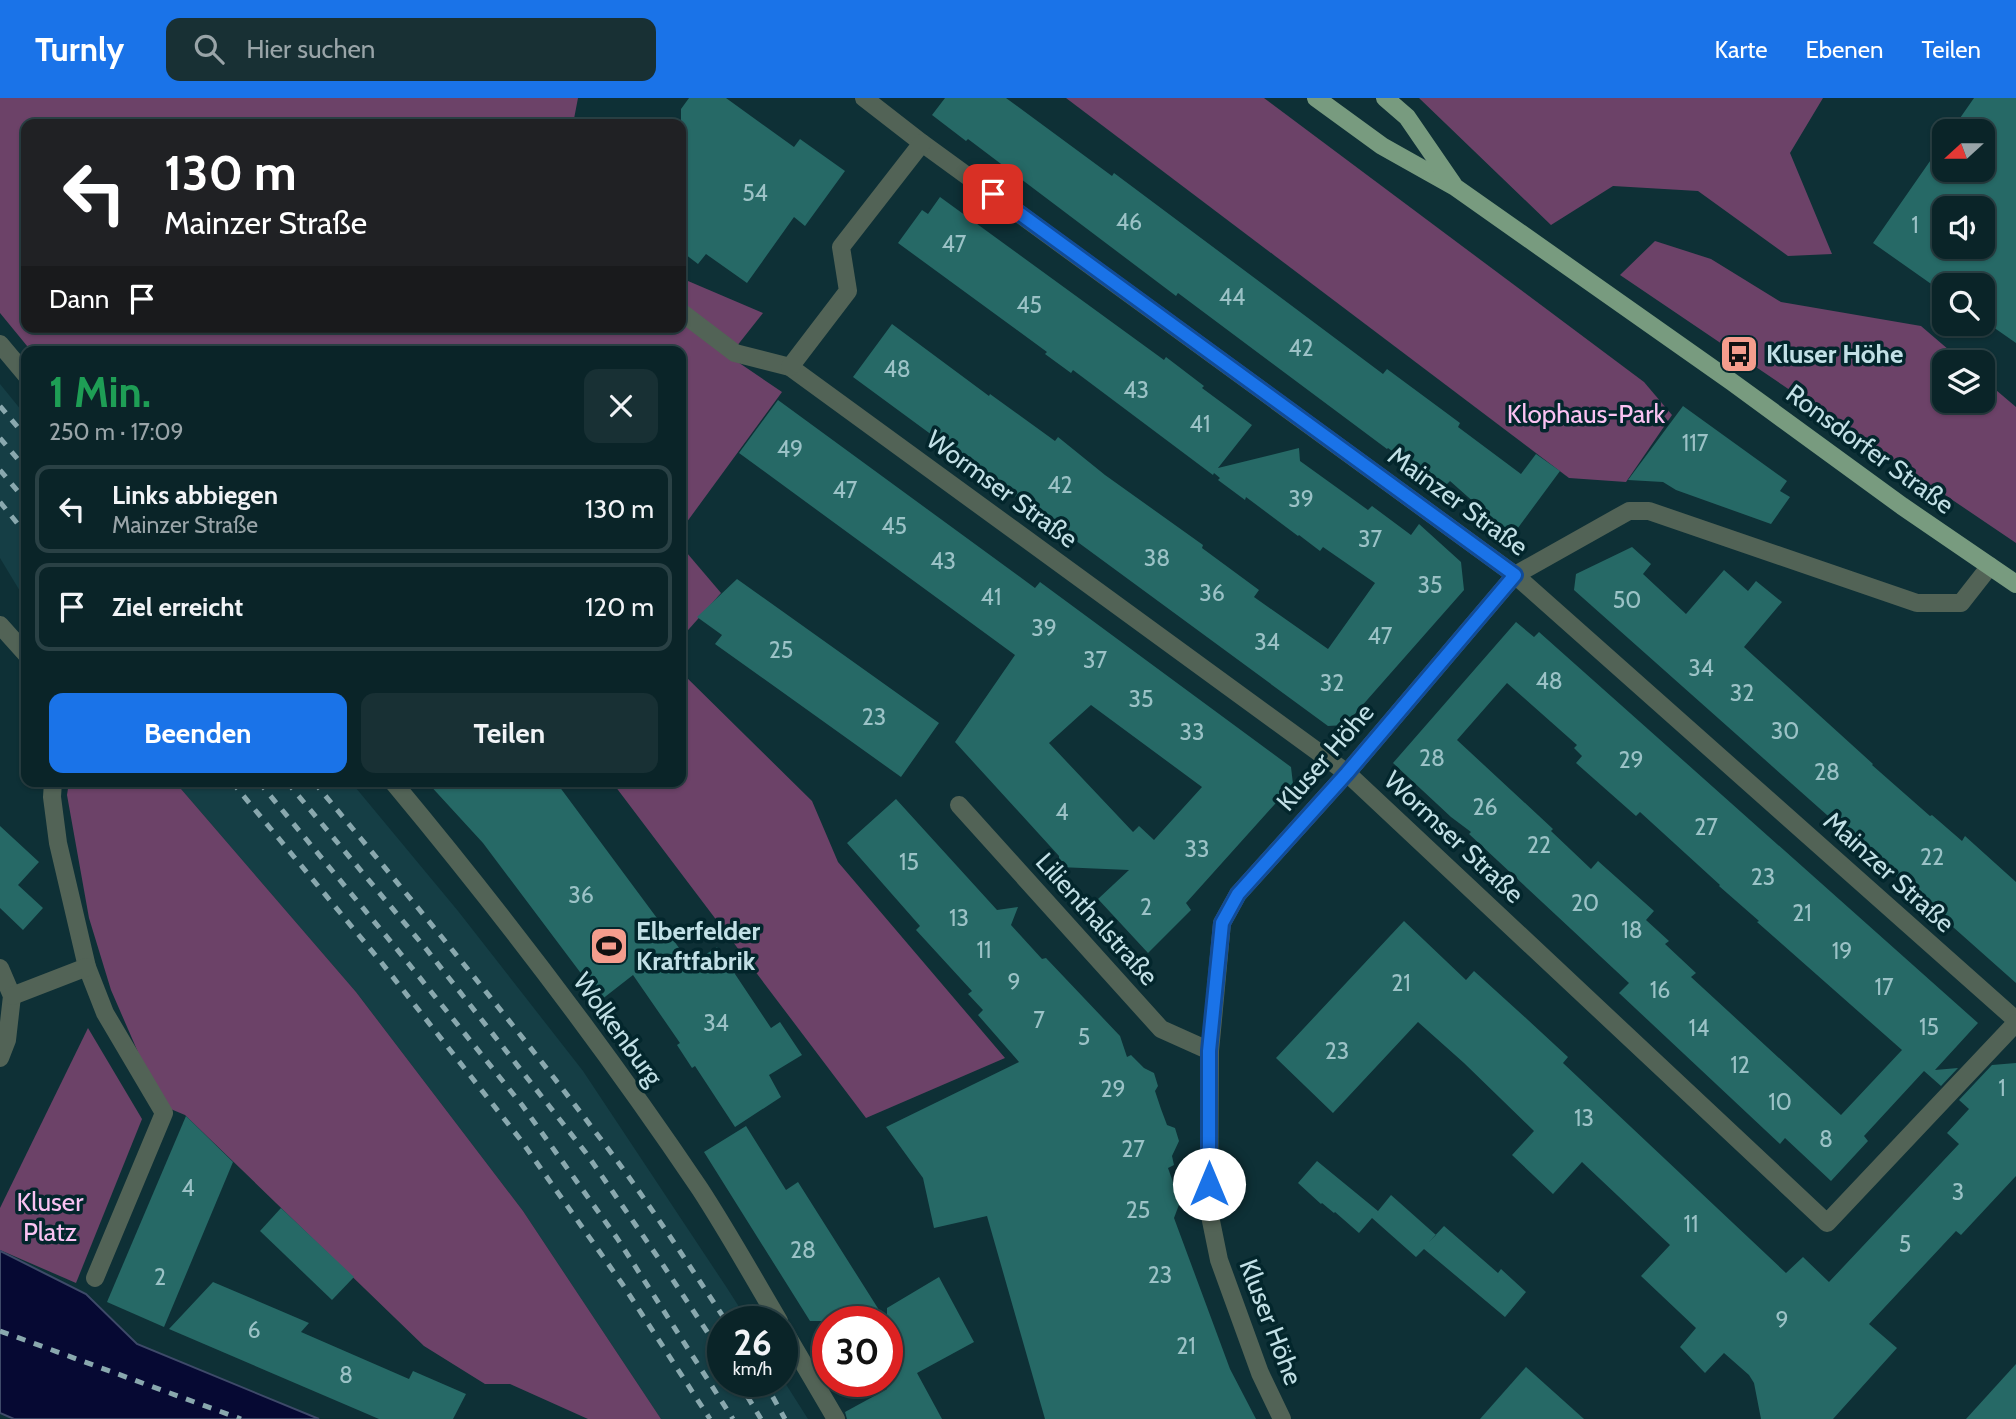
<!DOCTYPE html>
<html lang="de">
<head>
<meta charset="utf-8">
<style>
  :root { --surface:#0a2428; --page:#183034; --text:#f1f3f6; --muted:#99a4a8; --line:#2a4145; --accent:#1a73e8 }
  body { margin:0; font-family:Cabin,sans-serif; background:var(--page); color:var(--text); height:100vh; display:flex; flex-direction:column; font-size:26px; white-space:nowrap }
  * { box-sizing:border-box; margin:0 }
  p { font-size:23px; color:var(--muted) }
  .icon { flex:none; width:38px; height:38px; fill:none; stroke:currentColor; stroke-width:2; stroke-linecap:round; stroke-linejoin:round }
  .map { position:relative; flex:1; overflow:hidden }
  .side { position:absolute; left:21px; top:248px; width:665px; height:441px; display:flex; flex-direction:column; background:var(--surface); border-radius:14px; box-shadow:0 2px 5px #0004,0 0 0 2px var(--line) }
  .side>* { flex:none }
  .top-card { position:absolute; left:21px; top:21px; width:665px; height:214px; border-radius:14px; box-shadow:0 2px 5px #0004,0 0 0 2px var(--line); background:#202124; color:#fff; overflow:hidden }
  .needle { width:46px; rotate:249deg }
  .buttons { position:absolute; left:1932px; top:21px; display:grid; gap:14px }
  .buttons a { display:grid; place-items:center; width:63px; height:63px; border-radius:14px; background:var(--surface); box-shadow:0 2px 5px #0004,0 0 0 2px var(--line); font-size:35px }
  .speed { position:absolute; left:707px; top:1208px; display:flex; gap:14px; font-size:35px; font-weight:700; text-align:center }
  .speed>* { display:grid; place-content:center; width:91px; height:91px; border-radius:50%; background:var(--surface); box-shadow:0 2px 5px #0004,0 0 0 2px var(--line); line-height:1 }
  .speed small { font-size:18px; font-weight:400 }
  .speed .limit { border:10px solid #d22; background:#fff; color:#111 }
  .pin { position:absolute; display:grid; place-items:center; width:60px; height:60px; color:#fff; margin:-30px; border-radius:14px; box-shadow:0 4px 10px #0006 }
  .me { position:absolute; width:77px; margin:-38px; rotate:0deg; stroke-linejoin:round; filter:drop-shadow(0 0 5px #0008) }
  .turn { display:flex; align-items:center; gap:24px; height:147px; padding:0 28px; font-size:32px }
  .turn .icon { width:91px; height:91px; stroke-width:2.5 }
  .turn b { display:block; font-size:49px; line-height:60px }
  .then { display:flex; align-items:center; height:66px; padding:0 28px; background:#0003; gap:14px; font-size:26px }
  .round { display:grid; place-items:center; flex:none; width:74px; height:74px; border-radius:14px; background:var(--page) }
  .headline { display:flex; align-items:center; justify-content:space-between; height:119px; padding:0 28px }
  h1 { font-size:42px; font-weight:700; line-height:52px; color:#1e9e55 }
  .cta { display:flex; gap:14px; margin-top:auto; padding:14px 28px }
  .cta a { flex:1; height:80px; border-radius:14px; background:var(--accent); color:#fff; font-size:28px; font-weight:700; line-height:80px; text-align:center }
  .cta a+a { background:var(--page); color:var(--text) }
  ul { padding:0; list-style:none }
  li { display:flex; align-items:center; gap:21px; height:88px; margin:0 14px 10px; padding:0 14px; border:4px solid var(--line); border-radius:14px }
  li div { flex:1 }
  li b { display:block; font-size:26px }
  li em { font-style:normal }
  header { display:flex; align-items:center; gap:42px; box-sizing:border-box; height:98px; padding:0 35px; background:var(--accent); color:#fff }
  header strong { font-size:33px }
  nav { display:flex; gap:38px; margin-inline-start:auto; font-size:24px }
  .search { width:490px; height:63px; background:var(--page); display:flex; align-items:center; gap:18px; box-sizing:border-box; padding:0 24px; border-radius:14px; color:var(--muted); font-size:26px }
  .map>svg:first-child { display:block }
  .built { fill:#153e45 }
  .green { fill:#6c4268 }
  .water { fill:#060933; stroke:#3e4a69; stroke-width:2 }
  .building { fill:#266966; fill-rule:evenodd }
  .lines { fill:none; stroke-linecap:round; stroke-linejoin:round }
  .street { stroke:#526356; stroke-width:18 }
  .primary { stroke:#789b7f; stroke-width:18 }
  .rail { stroke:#89a8ae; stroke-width:5; stroke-dasharray:9 9; stroke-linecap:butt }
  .route-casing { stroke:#114b97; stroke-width:18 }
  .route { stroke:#1a73e8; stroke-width:12 }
  .labels { text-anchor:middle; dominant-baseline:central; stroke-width:7; stroke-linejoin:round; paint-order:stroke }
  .number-label { font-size:23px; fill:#9bc2c6 }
  .poi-label { font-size:26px; font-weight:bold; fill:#c2e0e6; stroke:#03262c; text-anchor:start }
  .park-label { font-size:26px; fill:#fac2f2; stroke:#03262c }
  .street-label { font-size:26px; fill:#c2e0e6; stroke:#03262c }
</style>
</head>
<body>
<header>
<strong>Turnly</strong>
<div class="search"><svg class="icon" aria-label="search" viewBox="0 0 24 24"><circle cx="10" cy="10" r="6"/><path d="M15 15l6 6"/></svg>Hier suchen</div>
<nav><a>Karte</a><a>Ebenen</a><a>Teilen</a></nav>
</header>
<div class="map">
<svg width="2016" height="1321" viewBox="0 0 2016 1321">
  <rect width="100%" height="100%" fill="#0e3036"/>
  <g class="built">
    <path d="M0,286L26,318V503L0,460Z"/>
    <path d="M175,684H351L458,813L583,973L727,1190L748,1223H723V1283H782V1280L808,1321H661L523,1113L356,894Z"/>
  </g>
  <g class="green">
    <path d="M0,0H578L573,26H26V229H681V180L763,215L729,258L782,294L681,432V254H32L0,215Z"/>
    <path d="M1066,0H1264L1644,284L1672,317L1626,384L1569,380Z"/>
    <path d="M1419,0H1823L1790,55L1832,156L1788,158L1698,93L1613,88L1551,127Z"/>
    <path d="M1655,143L1711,161L1781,204L1921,228L1963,264H1944V303H1983V281L2016,309V445L1620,177Z"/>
    <path d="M681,448L721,495L681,540Z"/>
    <path d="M681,574L812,703L838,764L1005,960L866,1020L612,684H681Z"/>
    <path d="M69,684H175L356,894L523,1113L661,1321H588L510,1286H485L424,1248L185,1017L161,1007L111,892L89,820L67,697Z"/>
    <path d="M88,930L142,1021L76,1185L0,1152V1110Z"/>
  </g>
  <path class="water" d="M0,1153L86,1196L137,1246L319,1321H14L0,1315Z"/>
  <g class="building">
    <path d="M689,0H726L794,49L800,41L845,73L805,128L794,119L747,185L706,156L698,166L681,153V11Z"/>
    <path d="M945,0H1006L1112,78L1114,75L1383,276L1387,271L1460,325L1458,329L1521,376L1536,356L1560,373L1512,438L1450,383L1443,390L1388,350L1387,351L1178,195L1176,198L968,41L966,43L932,17Z"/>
    <path d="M1974,0H2016V245L1983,222V187H1944V195L1873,145L1944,43V72H1983V33H1951ZM1944,110H1983V149H1944Z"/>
    <path d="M940,99L1164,262L1166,259L1204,288L1202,290L1252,327L1218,370L1299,350L1300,363L1368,412L1372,408L1411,437L1419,426L1461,464L1464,492L1345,627L1328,628L853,279L892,226L989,298L990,296L1055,343L1058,339L1105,377L1203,447L1202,450L1259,492L1254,499L1328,551L1375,485L1323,449L1320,453L1299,437L1298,438L1246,399L1245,402L1218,382L1220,380L1214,375L1213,377L1073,272L1071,275L1045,256L1047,254L898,145L922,112L928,116Z"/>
    <path d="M778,302L1035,490L1040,484L1291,669L1293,686L1186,805L1191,812L1148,855L1098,801L1129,772L1059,769V758L955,644L1015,557L739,355ZM1091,607L1202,689L1154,742L1139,728L1133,734L1049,645Z"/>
    <path d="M1683,308L1787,383L1780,393L1790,399L1771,426L1676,392L1663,384L1628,382Z"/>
    <path d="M1632,449L1651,466L1643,476L1686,516L1724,472L1748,493L1756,483L1782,504L1744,549L1873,666L1872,667L1930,718L1932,717L1962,743L1965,738L2016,784V885L1574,492L1576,476Z"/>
    <path d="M737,481L939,625L901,679L715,546L722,537L697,519Z"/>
    <path d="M1516,524L1534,539L1539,534L1978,925L1935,972L1958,970L1941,988L1924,973L1864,1038L1868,1043L1831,1083L1785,1040L1780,1046L1619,895L1629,885L1469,736L1471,734L1451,719L1393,665ZM1507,585L1577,647L1574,650L1582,658L1576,665L1636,718L1640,714L1720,787L1719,788L1759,823L1757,824L1902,952L1841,1017L1691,879L1696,875L1665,846L1669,843L1646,822L1654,813L1598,763L1591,771L1551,733L1553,731L1457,642Z"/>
    <path d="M427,684H556L691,866L717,849L771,930L780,924L802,957L769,977L781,999L735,1029L695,968L692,970L677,947L680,945L633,877L601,902L483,745Z"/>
    <path d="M896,701L997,812L1018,809L1011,827L1042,861L1046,860L1120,938L1127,959L1131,957L1144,970L1154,975L1158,988L1155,993L1161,1011L1167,1027L1175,1030L1179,1043L1172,1058L1174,1067L1168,1070L1180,1104L1174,1120L1230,1271L1256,1321H1045L987,1118L934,1130L923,1080L886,1029L1019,964L978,917L983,912L968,896L972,893L916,832L920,828L847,745Z"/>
    <path d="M0,728L39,764L18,787L43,810L23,832L0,810Z"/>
    <path d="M1404,823L1466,882L1474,873L1528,922L1568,959L1563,965L1786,1175L1803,1159L1829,1184L1959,1046L1947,1035L1969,1011L1959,1002L1992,967L2016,965V1078L1961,1137L1956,1133L1869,1226L1897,1250L1833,1321H1761L1754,1285L1749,1277L1724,1255L1705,1275L1680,1249L1696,1230L1641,1178L1670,1147L1582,1064L1553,1096L1512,1057L1534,1033L1464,965L1418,924L1333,1015L1276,960Z"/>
    <path d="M186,1018L233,1064L164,1229L107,1204Z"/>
    <path d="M746,1028L786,1092L798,1084L886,1223H810L704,1054Z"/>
    <path d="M1317,1063L1378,1113L1391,1097L1436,1137L1429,1144L1444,1128L1498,1175L1501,1171L1526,1194L1505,1219L1424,1151L1416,1159L1372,1120L1359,1135L1335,1114L1334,1115L1322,1105L1321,1106L1298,1085Z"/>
    <path d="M281,1110L354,1179L332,1202L260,1133Z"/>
    <path d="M939,1179L974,1244L917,1275L942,1321H847L845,1314L887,1291V1210Z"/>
    <path d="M213,1184L309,1225L301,1234L409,1281L413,1273L466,1296L453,1321H379L169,1231Z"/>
    <path d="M2016,1266V1321H1966Z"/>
    <path d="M1526,1269L1584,1321H1480Z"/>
  </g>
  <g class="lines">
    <g class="street">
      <path d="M864,0L922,45L1515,477L2016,922"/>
      <path d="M681,214L735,255L790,269L1347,675L1827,1125L2016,925"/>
      <path d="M0,246L26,277"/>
      <path d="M790,269L848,193L841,149L922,45"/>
      <path d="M0,527L26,556"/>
      <path d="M53,684L52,699L58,745L87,869L105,915L164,1015L95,1180"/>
      <path d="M393,684C502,815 605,950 700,1091C728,1134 753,1179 779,1223"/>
      <path d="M959,707L1161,931L1210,953"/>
      <path d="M0,870L12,898L7,942L0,960"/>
      <path d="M12,898L87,869"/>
      <path d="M782,1229L836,1321"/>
      <path d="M1282,1321L1260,1275L1219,1162L1209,1113L1210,953L1222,825L1238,796L1347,675L1515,477L1629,413H1649L1917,505H1961L1990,468"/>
    </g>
    <g class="primary">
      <path d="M1316,0L1382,48L1455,89L1732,284L1902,408L2016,486"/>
      <path d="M1385,0L1407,19L1453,86"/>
    </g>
    <g class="rail">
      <path d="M0,308L26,339"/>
      <path d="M0,340L26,371"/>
      <path d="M0,372L26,403"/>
      <path d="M0,404L26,436"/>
      <path d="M232,684L381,864L520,1041L623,1187L710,1321"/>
      <path d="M259,684L396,850L522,1007L617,1140L733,1321"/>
      <path d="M287,684L427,852L586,1055L659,1161L723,1258"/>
      <path d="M314,684C411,801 508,918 600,1040C645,1099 685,1161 726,1223"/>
      <path d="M0,1233L241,1321"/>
      <path d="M738,1283L761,1321"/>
      <path d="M764,1283L785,1321"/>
    </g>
  </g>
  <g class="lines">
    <defs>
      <path id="route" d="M993,96L1515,477L1347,675L1238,796L1222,825L1209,953V1086"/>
    </defs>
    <use href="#route" class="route-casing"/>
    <use href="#route" class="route"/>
  </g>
  <defs>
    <symbol id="bus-square" viewBox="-11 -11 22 22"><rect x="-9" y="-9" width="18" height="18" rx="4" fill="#f49d8d" stroke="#03262c"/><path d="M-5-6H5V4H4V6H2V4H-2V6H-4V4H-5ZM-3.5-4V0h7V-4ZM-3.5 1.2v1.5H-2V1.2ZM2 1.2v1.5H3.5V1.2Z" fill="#111"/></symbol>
    <symbol id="stadium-square" viewBox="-11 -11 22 22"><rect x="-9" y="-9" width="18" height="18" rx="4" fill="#f49d8d" stroke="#03262c"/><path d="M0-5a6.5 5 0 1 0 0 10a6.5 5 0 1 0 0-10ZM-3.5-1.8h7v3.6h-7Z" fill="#111"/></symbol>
  </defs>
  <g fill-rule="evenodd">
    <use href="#bus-square" x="1717" y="234" width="44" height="44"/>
    <use href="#stadium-square" x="587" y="826" width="44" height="44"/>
  </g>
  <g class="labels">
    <g class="number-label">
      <text x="755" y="95">54</text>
      <text x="1129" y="124">46</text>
      <text x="1915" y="127">1</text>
      <text x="954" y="146">47</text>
      <text x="1232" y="199">44</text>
      <text x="1029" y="207">45</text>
      <text x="1301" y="250">42</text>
      <text x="897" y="271">48</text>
      <text x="1136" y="292">43</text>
      <text x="1200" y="326">41</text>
      <text x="1695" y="345">117</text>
      <text x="790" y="351">49</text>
      <text x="1060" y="387">42</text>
      <text x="845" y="392">47</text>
      <text x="1301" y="401">39</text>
      <text x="894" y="428">45</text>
      <text x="1370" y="441">37</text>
      <text x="1157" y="460">38</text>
      <text x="943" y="463">43</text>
      <text x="1430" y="487">35</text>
      <text x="1212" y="495">36</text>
      <text x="991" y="499">41</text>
      <text x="1627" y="502">50</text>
      <text x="1044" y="530">39</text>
      <text x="1380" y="538">47</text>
      <text x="1267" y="544">34</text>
      <text x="781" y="552">25</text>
      <text x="1095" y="562">37</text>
      <text x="1701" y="570">34</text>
      <text x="1549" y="583">48</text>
      <text x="1332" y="585">32</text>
      <text x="1742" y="595">32</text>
      <text x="1141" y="601">35</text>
      <text x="874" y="619">23</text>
      <text x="1785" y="633">30</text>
      <text x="1192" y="634">33</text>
      <text x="1432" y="660">28</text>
      <text x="1631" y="662">29</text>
      <text x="1827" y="674">28</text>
      <text x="1485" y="709">26</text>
      <text x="1062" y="714">4</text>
      <text x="1706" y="729">27</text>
      <text x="1539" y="747">22</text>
      <text x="1197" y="751">33</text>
      <text x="1932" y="759">22</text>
      <text x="909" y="764">15</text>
      <text x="1763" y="779">23</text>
      <text x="581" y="797">36</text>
      <text x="1585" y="805">20</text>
      <text x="1146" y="809">2</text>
      <text x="1802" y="815">21</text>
      <text x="959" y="820">13</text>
      <text x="1632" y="832">18</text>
      <text x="984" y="852">11</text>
      <text x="1842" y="853">19</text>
      <text x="1014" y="884">9</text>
      <text x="1401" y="885">21</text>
      <text x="1884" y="889">17</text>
      <text x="1660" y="892">16</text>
      <text x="1039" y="922">7</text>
      <text x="716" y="925">34</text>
      <text x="1929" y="929">15</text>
      <text x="1699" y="930">14</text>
      <text x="1084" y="939">5</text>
      <text x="1337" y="953">23</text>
      <text x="1740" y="967">12</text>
      <text x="2002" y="990">1</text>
      <text x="1113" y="991">29</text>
      <text x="1780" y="1004">10</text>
      <text x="1584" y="1020">13</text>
      <text x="1826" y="1041">8</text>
      <text x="1133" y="1051">27</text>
      <text x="188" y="1090">4</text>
      <text x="1958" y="1094">3</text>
      <text x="1138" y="1112">25</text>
      <text x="1691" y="1126">11</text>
      <text x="1905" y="1146">5</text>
      <text x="803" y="1152">28</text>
      <text x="1160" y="1177">23</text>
      <text x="160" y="1179">2</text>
      <text x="1782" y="1222">9</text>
      <text x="254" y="1232">6</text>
      <text x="1186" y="1248">21</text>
      <text x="346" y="1277">8</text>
    </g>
    <g class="poi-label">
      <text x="1766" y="256">Kluser Höhe</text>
      <text x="636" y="833">Elberfelder<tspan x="636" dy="30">Kraftfabrik</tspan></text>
    </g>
    <g class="park-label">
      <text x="1586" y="316">Klophaus-Park</text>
      <text x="50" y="1104">Kluser<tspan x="50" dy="30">Platz</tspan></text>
    </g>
    <g class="street-label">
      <text transform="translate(1870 351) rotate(36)">Ronsdorfer Straße</text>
      <text transform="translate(1002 391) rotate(36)">Wormser Straße</text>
      <text transform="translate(1458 403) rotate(36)">Mainzer Straße</text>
      <text transform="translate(1325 659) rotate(-49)">Kluser Höhe</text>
      <text transform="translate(1454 739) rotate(43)">Wormser Straße</text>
      <text transform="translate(1889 774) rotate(42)">Mainzer Straße</text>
      <text transform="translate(1097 821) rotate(48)">Lilienthalstraße</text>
      <text transform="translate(618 931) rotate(54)">Wolkenburg</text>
      <text transform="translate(1271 1224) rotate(69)">Kluser Höhe</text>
    </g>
  </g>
</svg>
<div class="buttons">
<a><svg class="needle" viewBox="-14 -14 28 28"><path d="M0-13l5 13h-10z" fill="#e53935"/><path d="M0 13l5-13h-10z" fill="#99a4a8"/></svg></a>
<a><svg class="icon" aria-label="sound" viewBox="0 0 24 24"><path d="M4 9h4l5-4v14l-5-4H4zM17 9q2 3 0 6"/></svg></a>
<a><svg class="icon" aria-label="search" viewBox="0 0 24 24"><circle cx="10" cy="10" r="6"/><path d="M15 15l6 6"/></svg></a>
<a><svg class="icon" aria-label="layers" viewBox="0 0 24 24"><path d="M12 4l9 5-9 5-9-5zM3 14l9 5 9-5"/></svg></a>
</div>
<div class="speed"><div>26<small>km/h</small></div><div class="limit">30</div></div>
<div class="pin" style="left:993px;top:96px;background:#d93025"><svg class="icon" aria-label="arrive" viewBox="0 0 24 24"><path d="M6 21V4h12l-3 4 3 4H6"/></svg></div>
<svg class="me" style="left:1209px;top:1086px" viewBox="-20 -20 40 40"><circle r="19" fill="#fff"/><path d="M0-13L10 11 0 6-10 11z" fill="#1a73e8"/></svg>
<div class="top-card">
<div class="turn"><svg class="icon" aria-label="left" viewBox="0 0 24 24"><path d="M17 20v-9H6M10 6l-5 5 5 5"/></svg><div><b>130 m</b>Mainzer Straße</div></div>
<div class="then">Dann<svg class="icon" aria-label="arrive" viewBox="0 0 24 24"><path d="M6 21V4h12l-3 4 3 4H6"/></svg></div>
</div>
<section class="side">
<div class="headline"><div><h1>1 Min.</h1><p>250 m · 17:09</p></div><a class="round"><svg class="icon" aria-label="close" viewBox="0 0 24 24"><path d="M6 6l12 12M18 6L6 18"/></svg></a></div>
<ul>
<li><svg class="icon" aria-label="left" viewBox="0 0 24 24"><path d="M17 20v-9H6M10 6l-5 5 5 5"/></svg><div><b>Links abbiegen</b><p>Mainzer Straße</p></div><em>130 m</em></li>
<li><svg class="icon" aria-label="arrive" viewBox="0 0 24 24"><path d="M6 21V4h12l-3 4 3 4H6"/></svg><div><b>Ziel erreicht</b></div><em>120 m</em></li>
</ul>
<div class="cta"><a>Beenden</a><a>Teilen</a></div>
</section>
</div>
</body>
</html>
